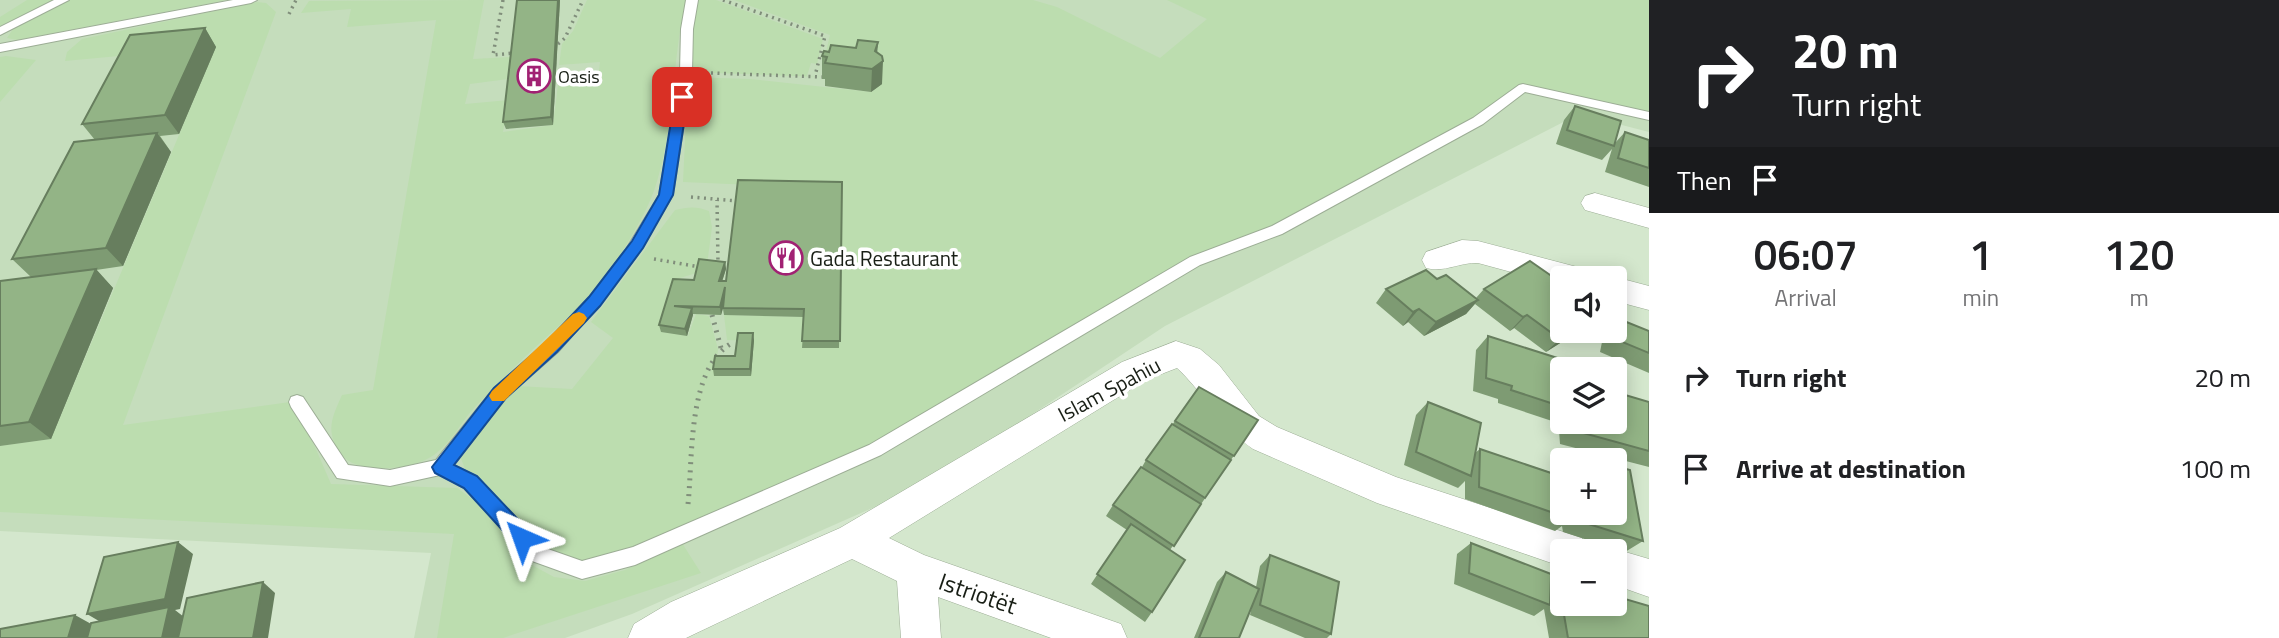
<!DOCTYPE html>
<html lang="en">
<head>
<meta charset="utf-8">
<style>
  :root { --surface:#fff; --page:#f6f6f6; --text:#202124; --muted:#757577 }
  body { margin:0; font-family:"Titillium Web",sans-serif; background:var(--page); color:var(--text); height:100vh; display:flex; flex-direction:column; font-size:26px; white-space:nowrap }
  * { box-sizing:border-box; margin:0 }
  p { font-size:23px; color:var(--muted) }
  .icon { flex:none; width:38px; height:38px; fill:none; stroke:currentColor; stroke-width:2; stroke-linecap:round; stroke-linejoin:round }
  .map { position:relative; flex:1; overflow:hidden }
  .drawer { display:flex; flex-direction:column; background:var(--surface); width:630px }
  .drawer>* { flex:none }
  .hud { background:#202124; color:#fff; overflow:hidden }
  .fabs { position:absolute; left:1550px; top:266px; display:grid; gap:14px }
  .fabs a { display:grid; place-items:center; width:77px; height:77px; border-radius:7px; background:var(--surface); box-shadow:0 4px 18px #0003; font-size:35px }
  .pin { position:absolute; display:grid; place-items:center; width:60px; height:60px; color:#fff; margin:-30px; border-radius:14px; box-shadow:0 4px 10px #0006 }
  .me { position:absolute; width:77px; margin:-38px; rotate:317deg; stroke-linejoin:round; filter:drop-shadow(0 0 5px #0008) }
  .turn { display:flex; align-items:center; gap:24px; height:147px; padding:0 28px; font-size:32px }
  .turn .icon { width:91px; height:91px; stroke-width:2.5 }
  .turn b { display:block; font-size:49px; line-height:60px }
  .then { display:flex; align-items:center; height:66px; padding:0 28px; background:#0003; gap:14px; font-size:26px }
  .eta { display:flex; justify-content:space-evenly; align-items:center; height:119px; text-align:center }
  .eta b { font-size:42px; font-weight:600; line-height:49px }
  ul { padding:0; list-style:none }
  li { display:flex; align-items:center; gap:21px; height:91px; padding:0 28px }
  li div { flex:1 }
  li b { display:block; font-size:26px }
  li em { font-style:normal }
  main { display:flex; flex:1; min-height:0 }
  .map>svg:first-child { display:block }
  .built { fill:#c5ddbc }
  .green { fill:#bcddaf }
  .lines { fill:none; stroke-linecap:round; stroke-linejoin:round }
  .service-casing { stroke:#9cad95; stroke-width:2 }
  .minor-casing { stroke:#9cad95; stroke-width:1 }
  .path-far1 { stroke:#808e7b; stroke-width:3.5; stroke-dasharray:2 4.5; stroke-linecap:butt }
  .path { stroke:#808e7b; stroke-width:5; stroke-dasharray:2 6; stroke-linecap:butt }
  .service { fill:#fff; fill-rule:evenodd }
  .minor { fill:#fff; fill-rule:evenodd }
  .wall { fill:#7e9b73 }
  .shaded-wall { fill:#677e5e }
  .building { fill:#93b486; stroke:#677e5e; stroke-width:2 }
  .route { fill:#1a73e8; stroke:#114b97; stroke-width:2 }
  .slow { fill:#f59e0b }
  .labels { text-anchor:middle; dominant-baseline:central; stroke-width:7; stroke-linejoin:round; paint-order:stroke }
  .far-poi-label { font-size:18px; fill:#181e15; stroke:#fff; text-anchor:start }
  .poi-label { font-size:21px; fill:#181e15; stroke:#fff; text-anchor:start }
  .street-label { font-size:21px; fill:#181e15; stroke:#fff }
  .near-street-label { font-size:24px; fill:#181e15; stroke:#fff }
</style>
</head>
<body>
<main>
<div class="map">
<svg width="1649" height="638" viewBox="0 0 1649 638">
  <rect width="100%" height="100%" fill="#d4e7cd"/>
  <path class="built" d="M0,0H1649V132L1579,114L1165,326L929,483L632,614L565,638H414L431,553L0,531Z"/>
  <g class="green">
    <path d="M27,0H55L0,26V17Z"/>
    <path d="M67,0H227L17,40L7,38L13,29Z"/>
    <path d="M484,0L473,59L510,57L508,79L470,84L465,104L509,100L503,132L553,125L558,85L598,81L600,62L559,65L562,44L573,31L587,0H686C672,59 675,120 658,178C651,205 635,230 621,254C597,295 561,323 527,355C509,372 492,390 475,407C460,423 452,442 434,455C413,470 356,476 340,453C325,431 332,417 342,395L373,390L436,20L347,27L351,9L301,13L309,1Z"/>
    <path d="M695,0H716L823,39L817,64L811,63L807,76L822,77L686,72Z"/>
    <path d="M734,0H1033L1057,7L1160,58L1207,19L1167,0H1649V116L1523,88L1478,121L1277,230L1195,261L875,450L582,570L539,555L470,482L460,456L517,386L572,389L613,338L591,322L675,210C688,207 696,206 709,211L712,227L707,265L696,273L677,279L661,332L688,336L696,314L709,316L718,349L715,375L751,376L754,341L727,340L724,315L804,317L842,189L683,182L688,77L750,79L871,92L882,84L879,76L823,64L830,35Z"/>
    <path d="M257,2L266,3L276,12L123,425L290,402L315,447L331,484L457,488L485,508L530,564L554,577L585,581L625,570L682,543L701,573L503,638H437L454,534L0,512V446L51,439L216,47L65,61L67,52L82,39Z"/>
    <path d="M6,56L36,60L0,102V57Z"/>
  </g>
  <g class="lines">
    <defs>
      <g id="service">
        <path d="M54,0H69L0,35V27Z"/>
        <path d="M233,0H257L251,3L0,52V44Z"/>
        <path d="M686,0H698L693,29L692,72L673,195L636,257L599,305L558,352L506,398L454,465L476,476L545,548L582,561L633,547L869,445L1190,257L1272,226L1473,118L1519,85L1523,84L1649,112V120L1525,92L1483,124L1282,234L1200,265L881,455L635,565L582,579L532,561L464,488L440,475L390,486L337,478L291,407L289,402L291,397L297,395L303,397L348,465L390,470L436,460L494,388L546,342L589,297L626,249L659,195L680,72L681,29Z"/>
      </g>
      <g id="minor">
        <path d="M1595,193L1649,208V228L1585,210L1581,203L1585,196Z"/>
        <path d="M1462,240L1478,241L1577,267L1588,270L1592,278H1563V286L1478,263C1460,262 1444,273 1426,268L1422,260L1426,252Z"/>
        <path d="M1615,277L1649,286V310L1615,301V278H1612Z"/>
        <path d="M1176,341L1200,349L1219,365L1259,416L1277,427L1396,477L1582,538L1588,551H1563V567L1377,503L1253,449C1222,428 1204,393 1177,368L1146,380L889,538L924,555L1121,624L1127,638H1051L938,597L941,638H901L897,581L852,559L686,638H628L634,624L671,602L840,528L1122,362Z"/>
        <path d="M1615,549L1649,559V597L1615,585V551H1609Z"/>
      </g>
    </defs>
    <use href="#service" class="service-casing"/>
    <use href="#minor" class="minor-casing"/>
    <g class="path-far1">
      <path d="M503,0L493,55L514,53"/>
      <path d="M723,0L825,36L815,76"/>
      <path d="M289,14L296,0"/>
      <path d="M558,44L565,38L583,0"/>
      <path d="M711,73L822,77"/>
      <path d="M691,197L737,201"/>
      <path d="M654,259L700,267"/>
      <path d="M715,263H718L717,200"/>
    </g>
    <g class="path">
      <path d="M712,315L721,348"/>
      <path d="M688,504C693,459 687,368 732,343"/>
    </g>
    <use href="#service" class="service"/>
    <use href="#minor" class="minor"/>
  </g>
  <g class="wall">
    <path d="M517,0H560L553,125L506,129L503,122Z"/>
    <path d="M205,28L216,47L179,134L160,136L171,152L123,266L96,270L113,288L51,439L0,446V281L31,277L12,259L95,140L82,124Z"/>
    <path d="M878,42L877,52L882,84L871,92L825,86V79H822V56L829,52L856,48Z"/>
    <path d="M1575,106L1615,143L1625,132L1649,140V187L1605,172L1612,149L1602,160L1556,144L1564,120Z"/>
    <path d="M842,182L839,348H802L804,317L724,315L723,309L721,315L693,314L687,336L661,332L659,325L694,280L725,262L726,269L722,281H726Z"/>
    <path d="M1437,279L1476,298L1484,289L1563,286L1559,290L1579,331L1546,352L1514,328L1510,331L1475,304L1466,314L1424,336L1408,322L1403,326L1376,303L1386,289Z"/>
    <path d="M1619,319L1649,331V373L1600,352L1604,332L1606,331H1615V322Z"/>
    <path d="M1488,336L1563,369V422H1615L1649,402V467L1560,444L1558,417L1552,421L1498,403V399L1473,391L1476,350Z"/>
    <path d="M754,340L751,376H714L713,369L735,356Z"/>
    <path d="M1428,402L1475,453L1480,449L1556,474L1555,465L1570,452L1596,460H1563V513H1615L1643,541L1625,552L1563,532L1562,526L1555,531L1465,499V481L1458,488L1404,465L1416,415Z"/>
    <path d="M1258,420L1170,550L1152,612L1145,622L1091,584L1127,530L1106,516L1113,505L1142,467L1146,460L1175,421Z"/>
    <path d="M1471,543L1551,585L1558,580L1649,638H1549L1544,609L1534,616L1454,584L1457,554Z"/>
    <path d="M1270,555L1331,634L1327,638H1305L1250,615L1252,606L1239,638H1194L1217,582L1226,572L1256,587L1260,566Z"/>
  </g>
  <g class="shaded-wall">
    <path d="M558,0H560L553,125L551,117Z"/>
    <path d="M205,28L216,47L179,134L165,115Z"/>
    <path d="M878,42L876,66L883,61L882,84L871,92L872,69Z"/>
    <path d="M157,133L171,152L123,266L106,248Z"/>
    <path d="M725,262L726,269L720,288L719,281Z"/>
    <path d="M96,269L113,288L51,439L29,422Z"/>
    <path d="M725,287L726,295L721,315L720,307Z"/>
    <path d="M1478,300L1466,314L1424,336L1436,322Z"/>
    <path d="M692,308L693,315L687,336L685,329Z"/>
    <path d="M1419,309L1408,322L1403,326L1413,312Z"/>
    <path d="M1527,315L1514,328L1510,331L1523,317Z"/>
    <path d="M1572,331H1579L1546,352L1560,339Z"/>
    <path d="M753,333L754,340L751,376L750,369Z"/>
    <path d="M178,542L193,554L180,609L175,610L184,617L180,638H162L104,624L87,614Z"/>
    <path d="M263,582L275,593L268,638H253Z"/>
    <path d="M75,615L93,625L89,638H68Z"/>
  </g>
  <g class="building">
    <path d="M517,0H558L551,117L503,122Z"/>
    <path d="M205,28L165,115L82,124L130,35Z"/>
    <path d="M858,40L878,42L875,51L882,56L883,61L872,69L825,63L827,57L822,56L824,51L829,52L831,45L856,48Z"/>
    <path d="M1575,106L1621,121L1614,146L1567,130Z"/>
    <path d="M1625,132L1649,140V168L1618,158Z"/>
    <path d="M157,133L106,248L12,259L74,142Z"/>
    <path d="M738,180L842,182L840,341H802L804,309L723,308L725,287L720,307L674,306L692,308L685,329L659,325L673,279L694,280L699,259L725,262L719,281H726Z"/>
    <path d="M1530,261L1563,284V285L1558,289L1563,292V331H1572L1560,339L1527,315L1523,317L1484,289Z"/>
    <path d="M96,269L29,422L0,426V281Z"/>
    <path d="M1426,270L1437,279L1446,275L1478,300L1436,322L1419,309L1413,312L1386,289Z"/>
    <path d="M1619,319L1649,331V353L1615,339Z"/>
    <path d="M738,333H753L750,369H713L715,356H735Z"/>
    <path d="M1488,336L1567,361V369H1563V407L1511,390L1512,386L1486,378Z"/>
    <path d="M1199,387L1258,420L1234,456L1175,421Z"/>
    <path d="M1615,392L1649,402V451L1576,431L1575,422H1615Z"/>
    <path d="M1428,402L1481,423L1471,476L1416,452Z"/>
    <path d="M1172,424L1231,460L1205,498L1146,460Z"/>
    <path d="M1480,449L1563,477V513H1571V519L1479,487Z"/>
    <path d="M1570,452L1596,460H1571Z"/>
    <path d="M1615,466L1630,470L1643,541L1579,521L1578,513H1615Z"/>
    <path d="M1141,467L1201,504L1174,546L1113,505Z"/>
    <path d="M1131,524L1185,560L1152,612L1097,574Z"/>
    <path d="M178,542L165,599L87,614L104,557Z"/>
    <path d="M1471,543L1551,574L1550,605L1469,573Z"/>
    <path d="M1270,555L1339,582L1331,634L1260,605Z"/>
    <path d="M1226,572L1259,589L1239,638H1199Z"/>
    <path d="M1558,580L1563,582V604H1615V596L1649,606V638H1568Z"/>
    <path d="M263,582L253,638H178L187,598Z"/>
    <path d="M169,607L162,638H87L91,623Z"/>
    <path d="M75,615L68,638H0V629Z"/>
  </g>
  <path class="route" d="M682,93L688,97L673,195L643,248L600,306L557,352L506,398L454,465L477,476L529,531L532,538L529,544L522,546L515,544L464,488L435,473L432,467L494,388L546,343L589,297L632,241L659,195L675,97Z"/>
  <path class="slow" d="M579,312L584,314L587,318L584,323L504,401H492L489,396L492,391L573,314Z"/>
  <defs>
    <symbol id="building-ring" viewBox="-11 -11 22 22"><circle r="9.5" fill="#fff" stroke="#a12173" stroke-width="1.5"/><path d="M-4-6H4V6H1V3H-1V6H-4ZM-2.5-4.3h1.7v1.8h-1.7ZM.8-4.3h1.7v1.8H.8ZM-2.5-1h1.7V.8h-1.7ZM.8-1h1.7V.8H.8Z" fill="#a12173"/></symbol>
    <symbol id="restaurant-ring" viewBox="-11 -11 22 22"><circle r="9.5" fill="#fff" stroke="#a12173" stroke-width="1.5"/><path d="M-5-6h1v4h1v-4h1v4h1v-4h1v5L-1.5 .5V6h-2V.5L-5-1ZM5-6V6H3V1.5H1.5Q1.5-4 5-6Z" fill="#a12173"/></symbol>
  </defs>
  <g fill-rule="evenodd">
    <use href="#building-ring" x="515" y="57" width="38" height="38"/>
    <use href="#restaurant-ring" x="767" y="239" width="38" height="38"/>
  </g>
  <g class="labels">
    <g class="far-poi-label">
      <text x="558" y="76">Oasis</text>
    </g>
    <g class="poi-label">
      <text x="810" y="258">Gada Restaurant</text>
    </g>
    <g class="street-label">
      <text transform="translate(1109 389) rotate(-28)">Islam Spahiu</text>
    </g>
    <g class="near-street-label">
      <text transform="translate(978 593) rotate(19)">Istriotët</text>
    </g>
  </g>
</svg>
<div class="fabs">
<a><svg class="icon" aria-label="sound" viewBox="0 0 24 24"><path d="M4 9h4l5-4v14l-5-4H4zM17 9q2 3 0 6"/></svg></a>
<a><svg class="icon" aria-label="layers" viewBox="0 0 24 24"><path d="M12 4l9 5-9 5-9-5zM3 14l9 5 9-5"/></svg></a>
<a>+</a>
<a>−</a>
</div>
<div class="pin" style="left:682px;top:97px;background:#d93025"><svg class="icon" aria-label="arrive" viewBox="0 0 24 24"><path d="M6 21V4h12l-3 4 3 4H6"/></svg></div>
<svg class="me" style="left:522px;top:538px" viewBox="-20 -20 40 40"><path d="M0-17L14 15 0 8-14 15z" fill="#1a73e8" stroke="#fff" stroke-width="4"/></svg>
</div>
<section class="drawer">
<div class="hud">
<div class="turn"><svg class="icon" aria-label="right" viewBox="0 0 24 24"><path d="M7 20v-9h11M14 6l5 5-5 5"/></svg><div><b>20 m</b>Turn right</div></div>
<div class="then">Then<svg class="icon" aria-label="arrive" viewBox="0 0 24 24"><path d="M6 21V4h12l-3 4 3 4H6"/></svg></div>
</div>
<div class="eta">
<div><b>06:07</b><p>Arrival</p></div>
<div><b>1</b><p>min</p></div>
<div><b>120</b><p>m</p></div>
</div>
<ul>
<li><svg class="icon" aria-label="right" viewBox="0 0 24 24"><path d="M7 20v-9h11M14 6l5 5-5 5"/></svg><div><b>Turn right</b></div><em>20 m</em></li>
<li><svg class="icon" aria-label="arrive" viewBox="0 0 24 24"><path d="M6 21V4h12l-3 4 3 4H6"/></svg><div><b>Arrive at destination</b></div><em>100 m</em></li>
</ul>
</section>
</main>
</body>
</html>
